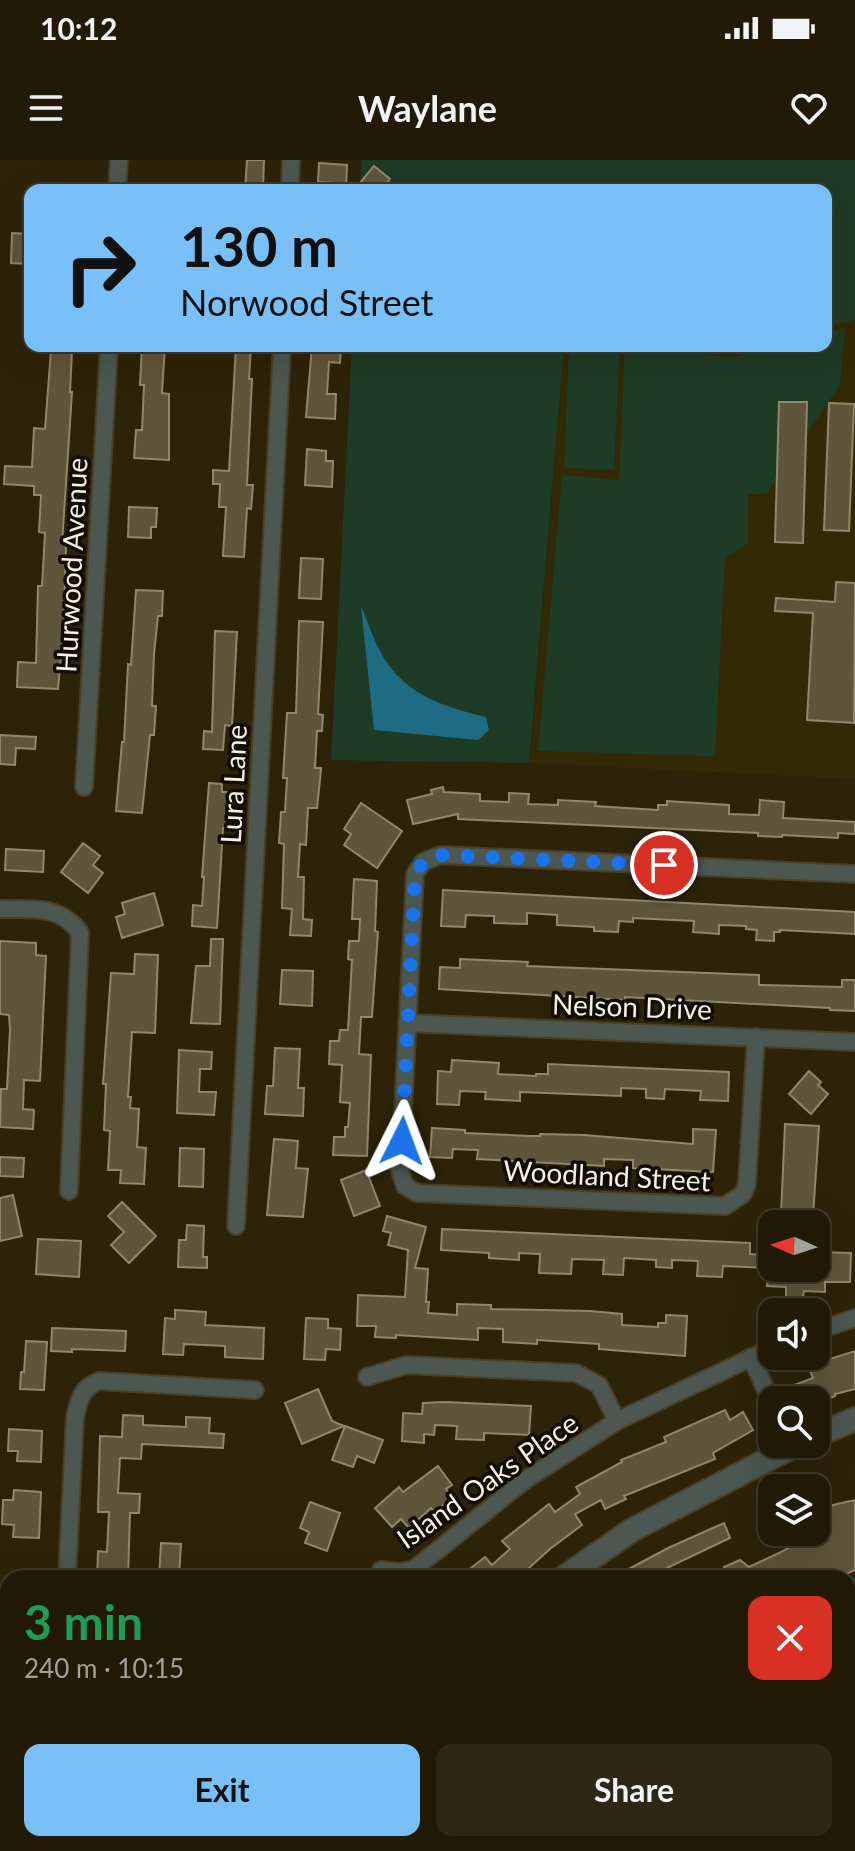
<!DOCTYPE html>
<html lang="en">
<head>
<meta charset="utf-8">
<style>
  :root { --surface:#221a07; --page:#2e2715; --text:#f1f3f6; --muted:#a2a19b; --line:#3f3828; --accent:#79bff8 }
  body { margin:0; font-family:Lato,sans-serif; background:var(--page); color:var(--text); height:100vh; display:flex; flex-direction:column; font-size:30px; white-space:nowrap }
  * { box-sizing:border-box; margin:0 }
  p { font-size:26px; color:var(--muted) }
  .icon { flex:none; width:44px; height:44px; fill:none; stroke:currentColor; stroke-width:2; stroke-linecap:round; stroke-linejoin:round }
  .map { position:relative; flex:1; overflow:hidden }
  .details { position:absolute; left:0px; top:1410px; width:856px; height:282px; display:flex; flex-direction:column; background:var(--surface); border-radius:24px 24px 0 0; box-shadow:0 8px 32px #0002,0 0 0 2px var(--line) }
  .details>* { flex:none }
  .guide { position:absolute; left:24px; top:24px; width:808px; height:168px; border-radius:16px; box-shadow:0 8px 32px #0002,0 0 0 2px var(--line); background:#79bff8; color:#111; overflow:hidden }
  .needle { width:52px; rotate:273deg }
  .controls { position:absolute; left:758px; top:1050px; display:grid; gap:16px }
  .controls a { display:grid; place-items:center; width:72px; height:72px; border-radius:16px; background:var(--surface); box-shadow:0 8px 32px #0002,0 0 0 2px var(--line); font-size:40px }
  .pin { position:absolute; display:grid; place-items:center; width:68px; height:68px; color:#fff; margin:-34px; border:4px solid #fff; border-radius:50%; box-shadow:0 2px 8px #0007 }
  .me { position:absolute; width:88px; margin:-44px; rotate:3deg; stroke-linejoin:round; filter:drop-shadow(0 0 6px #0008) }
  .turn { display:flex; align-items:center; gap:28px; height:168px; padding:0 24px; font-size:36px }
  .turn .icon { width:104px; height:104px; stroke-width:2.5 }
  .turn b { display:block; font-size:56px; line-height:68px }
  .round { display:grid; place-items:center; flex:none; width:84px; height:84px; border-radius:16px; background:var(--page) }
  .head { display:flex; align-items:center; justify-content:space-between; height:136px; padding:0 24px }
  h1 { font-size:48px; font-weight:700; line-height:60px; color:#1e9e55 }
  .primary-button { display:flex; gap:16px; margin-top:auto; padding:16px 24px }
  .primary-button a { flex:1; height:92px; border-radius:16px; background:var(--accent); color:#111; font-size:32px; font-weight:700; line-height:92px; text-align:center }
  .primary-button a+a { background:var(--page); color:var(--text) }
  .status { display:flex; justify-content:space-between; align-items:center; height:56px; padding:0 40px; background:var(--surface); direction:ltr }
  .status svg { height:22px; fill:currentColor }
  header { display:flex; justify-content:space-between; align-items:center; height:104px; padding:0 24px; background:var(--surface); font-size:36px; font-weight:700 }
  .map>svg:first-child { display:block }
  .built { fill:#342905 }
  .green { fill:#1e3b26 }
  .water { fill:#1e6b84 }
  .building { fill:#5f553a; stroke:#92876a; stroke-width:2 }
  .lines { fill:none; stroke-linecap:round; stroke-linejoin:round }
  .minor-casing { stroke:#494027; stroke-width:20 }
  .tertiary-casing { stroke:#494027; stroke-width:26 }
  .minor { stroke:#4b5750; stroke-width:16 }
  .tertiary { stroke:#4b5750; stroke-width:22 }
  .route { stroke:#1a73e8; stroke-width:14; stroke-dasharray:0 25.2 }
  .labels { text-anchor:middle; dominant-baseline:central; stroke-width:7; stroke-linejoin:round; paint-order:stroke }
  .street-label { font-size:28px; fill:#f7f1e1; stroke:#110d04 }
</style>
</head>
<body>
<div class="status"><b>10:12</b><svg viewBox="0 0 49 12"><path d="M0 12V9h3v3zM5 12V6h3v6zM10 12V3h3v9zM15 12V0h3v12zM26 1h20v11H26zM47 4h2v5h-2z"/></svg></div>
<header><svg class="icon" aria-label="menu" viewBox="0 0 24 24"><path d="M4 6h16M4 12h16M4 18h16"/></svg>Waylane<svg class="icon" aria-label="heart" viewBox="0 0 24 24"><path d="M12 20l-8-8c-3-5 5-10 8-4 3-6 11-1 8 4z"/></svg></header>
<div class="map">
<svg width="855" height="1691" viewBox="0 0 855 1691">
  <rect width="100%" height="100%" fill="#2d2309"/>
  <path class="built" d="M855,160V619L530,603L564,186H687L710,190L751,186H826V168Z"/>
  <g class="green">
    <path d="M362,0H855V160L826,168V30H360Z"/>
    <path d="M845,168L840,225L766,334H748V383L725,398L715,596L538,591L562,315L619,320L625,186H656L731,198L778,186H826V173Z"/>
    <path d="M352,186H564L529,603L331,600Z"/>
    <path d="M569,186H620L614,310L564,308Z"/>
    <path d="M855,1416V1634L848,1641V1420Z"/>
  </g>
  <g class="water">
    <path d="M361,446C369,465 376,488 388,504C411,537 448,548 486,557L489,570L478,580L374,570Z"/>
    <path d="M855,1639V1691H724L743,1684H848V1643Z"/>
  </g>
  <g class="building">
    <path d="M247,0H264L263,30H245Z"/>
    <path d="M319,3L347,5L346,30H333V23L318,22Z"/>
    <path d="M374,6L390,19L381,30H354Z"/>
    <path d="M12,73L29,74L27,104L11,103Z"/>
    <path d="M142,186H165L162,233L169,234V300L134,298L136,270H142L144,225H140Z"/>
    <path d="M236,186H251L249,219H252L247,325H253L251,349L247,348L244,397L223,396L226,347H219L220,324H213V310L229,311Z"/>
    <path d="M312,186H341L340,203L329,202L327,234H336L335,259L306,257Z"/>
    <path d="M51,190L72,192L70,232H72L62,384H66L64,463L58,529L17,527L18,502L36,503L38,426H42L45,373L39,372L41,335H34V326L4,324L5,306L32,307L34,268L45,269Z"/>
    <path d="M779,242H807L803,383L775,382Z"/>
    <path d="M829,243L854,244L849,371L824,370Z"/>
    <path d="M307,289L326,291V301H333L332,327L305,325Z"/>
    <path d="M129,347L157,348L156,367H151V378L128,377Z"/>
    <path d="M301,398L323,399L321,439L299,438Z"/>
    <path d="M836,422L855,423L854,563L807,560L813,453L775,451L776,438L835,442Z"/>
    <path d="M136,430L163,431L162,456H158L154,494L152,546H156L154,575H150L142,653L116,651L122,582H124L128,504L131,505Z"/>
    <path d="M299,461L323,462L318,554L323,555L322,571H317L315,608H321L320,620L317,648H308L306,685L300,684L298,717H304L303,759L312,760L311,776L290,775L292,749L282,748L284,684L279,683L281,652H285L287,618H283L287,553H296Z"/>
    <path d="M215,471L237,472L232,566L225,565L223,590L203,589L204,571L212,572Z"/>
    <path d="M0,575L36,577L35,589L16,588L15,605L0,604Z"/>
    <path d="M209,623L222,624V632H232L230,668H223L217,768L192,766L193,745L202,746L204,717H202Z"/>
    <path d="M443,627L444,632L480,634V641L509,642V633L529,634L528,644L558,645V640L596,642L595,646L658,650V645H667V641L729,645V654L759,655L760,640L784,642L783,658L855,662V674L838,673V678L782,675V677L758,676V673L458,659V654L413,664L407,640L432,634L431,630Z"/>
    <path d="M361,643L402,671L377,708L344,685L351,674L344,669Z"/>
    <path d="M83,683L100,696L93,705L103,713L88,733L61,712Z"/>
    <path d="M6,689L44,691L43,712L5,710Z"/>
    <path d="M354,719L377,721L375,771L378,772L372,857H361L359,894L371,895L367,996L333,995L334,977H345V967H348L350,943L340,942L342,905L329,904L330,881H339L340,870H348L352,800L348,799L349,781H359L360,759H352Z"/>
    <path d="M443,730L855,752V774L780,770V772H774V781L756,780L757,770L746,769V766L719,765V774L693,772L694,761L633,758V762L619,761L618,772L594,771V767L557,765V755L527,753V764L494,763V756L466,755L465,767L441,766Z"/>
    <path d="M154,733L163,765L122,778L116,757L125,754L122,743Z"/>
    <path d="M211,779H223L220,864L191,863L196,806H210Z"/>
    <path d="M0,781L36,783V795L46,796L40,921L24,920L23,949L34,950L33,969L0,967L1,929H7L10,869L9,855L0,854Z"/>
    <path d="M135,794L158,795L155,873L132,872L128,937H131L130,948L139,949L137,987L146,988L144,1024L120,1023L121,1010H108L110,971L104,970L106,924H103L111,813L134,814Z"/>
    <path d="M460,799L528,802L527,806L759,815V825L842,827V820H855V851L830,850V848L625,837V840L439,829L440,807L460,808Z"/>
    <path d="M282,810L313,811L312,846L280,844Z"/>
    <path d="M275,888L300,889L298,928H304L303,956L265,954L267,926H273Z"/>
    <path d="M179,890L212,892L211,909H200L199,932H216L214,955L177,953Z"/>
    <path d="M452,900L499,903L498,914L536,916V914H548V904L729,912L728,941L700,940L701,931L665,929L664,939L646,938V929L621,928V936L520,932V941L485,939L486,932L460,931L459,945L437,944L438,911L451,912Z"/>
    <path d="M809,911L821,922L818,925L828,934L811,954L789,934Z"/>
    <path d="M785,964L819,966L813,1057L781,1055Z"/>
    <path d="M432,968L465,970V973L530,976H540V974L584,975L693,984V969L716,970L713,1012L633,1008V1000L604,999V1006L477,999L478,990L453,989L452,998L430,997Z"/>
    <path d="M274,979L298,981L296,1008L308,1009L303,1057L267,1055Z"/>
    <path d="M180,988L204,989L203,1027L179,1026Z"/>
    <path d="M0,997L24,998L23,1017L0,1016Z"/>
    <path d="M366,1010L380,1046L354,1056L341,1020Z"/>
    <path d="M13,1035L22,1076L0,1081V1038Z"/>
    <path d="M122,1042L156,1076L129,1103L111,1085L124,1072L108,1056Z"/>
    <path d="M387,1056L426,1067L415,1108L428,1109L426,1142H429L428,1153L457,1155V1144L491,1145V1149L590,1151L622,1154V1165L658,1167V1163H666V1155L687,1156L685,1196L599,1189V1184L537,1180V1184L503,1182V1169L478,1168V1180L396,1175V1178L375,1177L376,1166H357L358,1135L405,1137L408,1090L388,1085L391,1073L383,1071Z"/>
    <path d="M187,1065L204,1066L203,1097H207V1108L178,1107L179,1080H186Z"/>
    <path d="M442,1069L750,1083V1094L772,1095V1108H816V1092L851,1093L850,1122H825V1132L804,1131L803,1137H786V1127L767,1126L770,1108L723,1106L722,1117L697,1116L698,1101L672,1100V1108L656,1107V1100L624,1098L623,1115L603,1114L604,1100L572,1099L571,1114L539,1113L540,1094L519,1093V1100L489,1098V1093L441,1090Z"/>
    <path d="M38,1079L81,1081L79,1117L36,1114Z"/>
    <path d="M175,1150L206,1152L205,1165L264,1168L263,1199L225,1197V1186L184,1184L183,1195L163,1194L165,1158L175,1159Z"/>
    <path d="M306,1158L328,1159V1168L341,1169L340,1190L326,1189L325,1200L304,1199Z"/>
    <path d="M52,1168L126,1171L125,1191L72,1189V1192L51,1191Z"/>
    <path d="M26,1181L47,1182L44,1230L20,1229L21,1212H24Z"/>
    <path d="M855,1191V1229L835,1234V1236L816,1244V1240H799L794,1225L813,1218L808,1206Z"/>
    <path d="M318,1229L332,1261L344,1266L302,1284L285,1243Z"/>
    <path d="M445,1242L531,1246L529,1275L484,1273V1280L456,1279L457,1266L435,1265L434,1275L424,1274V1283L402,1281L403,1253L422,1254L423,1243Z"/>
    <path d="M725,1250L730,1260L743,1252L753,1270L713,1293L715,1299L624,1336L626,1339L605,1349L601,1340L575,1354L582,1365L550,1389L518,1418H458L485,1397L492,1405L510,1389L502,1381L549,1344L555,1352L580,1334L576,1327L622,1302L621,1300L666,1282L664,1277Z"/>
    <path d="M123,1255L143,1256V1265L186,1267V1257L210,1258L209,1273L224,1274L223,1288L142,1284L141,1299L120,1298L118,1333L140,1334L139,1353H130L128,1418H97L98,1391L107,1392L109,1352H98L100,1276L122,1277Z"/>
    <path d="M345,1266L383,1280L374,1303L357,1296L353,1307L332,1300Z"/>
    <path d="M9,1269L42,1271L41,1302L17,1301L18,1291H8Z"/>
    <path d="M438,1306L452,1325L446,1329L452,1338L434,1352L431,1348L409,1368L401,1359L392,1367L375,1348L399,1327L403,1332Z"/>
    <path d="M14,1330L41,1332L39,1378L13,1377L14,1365L2,1364L3,1340H13Z"/>
    <path d="M855,1340V1410L837,1418H723L728,1416L724,1407L740,1400L749,1407L781,1392L796,1384L791,1372H816V1363L825,1359L821,1352L833,1345Z"/>
    <path d="M310,1342L340,1353L327,1391L305,1383L309,1372L300,1368Z"/>
    <path d="M724,1363L730,1378L646,1418H612L668,1388Z"/>
    <path d="M161,1383L181,1384L179,1418H159Z"/>
  </g>
  <g class="lines">
    <defs>
      <g id="minor">
        <path d="M117,30L119,0"/>
        <path d="M290,30L291,0"/>
        <path d="M84,627L109,186"/>
        <path d="M0,749C32,750 60,744 80,773L69,1031"/>
        <path d="M407,863L855,882"/>
        <path d="M756,877L747,1024L743,1034L725,1046L417,1033L405,1026L400,1011L415,714L423,702L441,695L855,714"/>
        <path d="M236,1066L282,186"/>
        <path d="M816,1171L855,1158"/>
        <path d="M751,1197L772,1244"/>
        <path d="M367,1217L406,1205L576,1213L599,1225L617,1261"/>
        <path d="M381,1410L399,1412L413,1410L525,1320L617,1261L772,1188"/>
        <path d="M67,1418L75,1257C79,1240 81,1228 99,1221L255,1230"/>
      </g>
      <g id="tertiary">
        <path d="M816,1276L855,1259"/>
        <path d="M563,1418L632,1370L798,1284"/>
        <path d="M0,1533H8"/>
      </g>
    </defs>
    <use href="#minor" class="minor-casing"/>
    <use href="#tertiary" class="tertiary-casing"/>
    <use href="#minor" class="minor"/>
    <use href="#tertiary" class="tertiary"/>
  </g>
  <g class="lines">
    <path class="route" d="M402,981L415,714L423,702L441,695L664,705"/>
  </g>
  <g class="labels">
    <g class="street-label">
      <text transform="translate(71 405) rotate(-87)">Hurwood Avenue</text>
      <text transform="translate(233 624) rotate(-87)">Lura Lane</text>
      <text transform="translate(632 846) rotate(2)">Nelson Drive</text>
      <text transform="translate(607 1015) rotate(3)">Woodland Street</text>
      <text transform="translate(487 1320) rotate(-35)">Island Oaks Place</text>
    </g>
  </g>
</svg>
<div class="controls">
<a><svg class="needle" viewBox="-14 -14 28 28"><path d="M0-13l5 13h-10z" fill="#e53935"/><path d="M0 13l5-13h-10z" fill="#a2a19b"/></svg></a>
<a><svg class="icon" aria-label="sound" viewBox="0 0 24 24"><path d="M4 9h4l5-4v14l-5-4H4zM17 9q2 3 0 6"/></svg></a>
<a><svg class="icon" aria-label="search" viewBox="0 0 24 24"><circle cx="10" cy="10" r="6"/><path d="M15 15l6 6"/></svg></a>
<a><svg class="icon" aria-label="layers" viewBox="0 0 24 24"><path d="M12 4l9 5-9 5-9-5zM3 14l9 5 9-5"/></svg></a>
</div>
<div class="pin" style="left:664px;top:705px;background:#d93025"><svg class="icon" aria-label="arrive" viewBox="0 0 24 24"><path d="M6 21V4h12l-3 4 3 4H6"/></svg></div>
<svg class="me" style="left:402px;top:981px" viewBox="-20 -20 40 40"><path d="M0-17L14 15 0 8-14 15z" fill="#1a73e8" stroke="#fff" stroke-width="4"/></svg>
<div class="guide">
<div class="turn"><svg class="icon" aria-label="right" viewBox="0 0 24 24"><path d="M7 20v-9h11M14 6l5 5-5 5"/></svg><div><b>130 m</b>Norwood Street</div></div>
</div>
<section class="details">
<div class="head"><div><h1>3 min</h1><p>240 m · 10:15</p></div><a class="round" style="background:#d93025;color:#fff"><svg class="icon" aria-label="close" viewBox="0 0 24 24"><path d="M6 6l12 12M18 6L6 18"/></svg></a></div>
<div class="primary-button"><a>Exit</a><a>Share</a></div>
</section>
</div>
</body>
</html>
